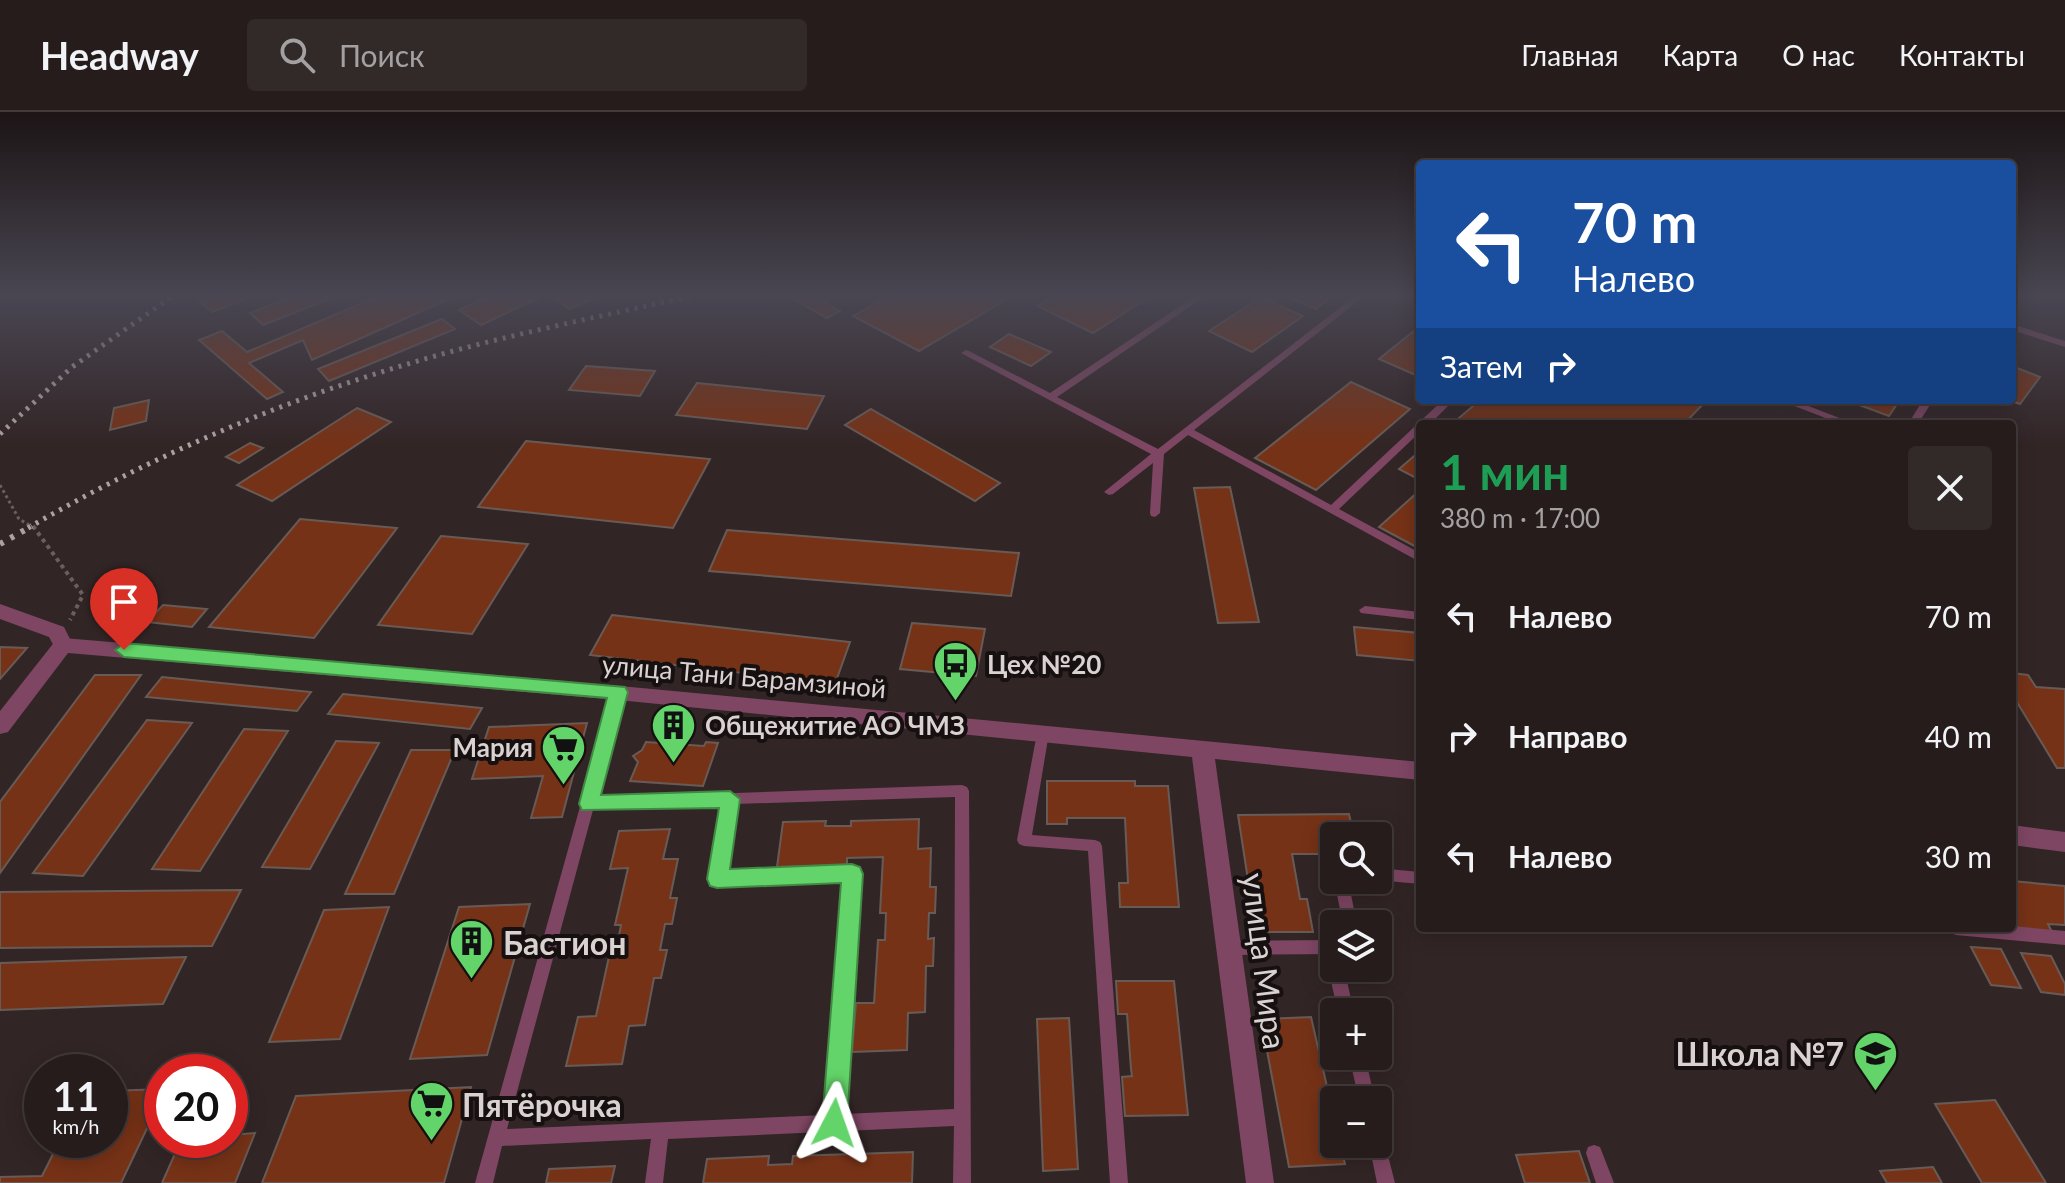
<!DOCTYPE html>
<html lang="ru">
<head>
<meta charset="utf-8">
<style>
  :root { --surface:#261c1c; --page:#322929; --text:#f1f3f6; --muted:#a4a1a3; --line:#423a3b }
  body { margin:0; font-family:Lato,sans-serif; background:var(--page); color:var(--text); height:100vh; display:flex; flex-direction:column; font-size:30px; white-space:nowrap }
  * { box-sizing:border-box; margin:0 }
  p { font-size:26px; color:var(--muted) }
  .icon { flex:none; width:44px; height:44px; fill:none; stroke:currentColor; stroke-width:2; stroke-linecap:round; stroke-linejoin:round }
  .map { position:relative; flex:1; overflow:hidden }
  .sheet { position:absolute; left:1416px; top:308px; width:600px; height:512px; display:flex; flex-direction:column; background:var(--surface); border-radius:8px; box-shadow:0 4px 20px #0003,0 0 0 2px var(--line) }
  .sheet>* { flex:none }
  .guide { position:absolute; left:1416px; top:48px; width:600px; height:244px; border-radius:8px; box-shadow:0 4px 20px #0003,0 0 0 2px var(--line); background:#1a4fa0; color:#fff; overflow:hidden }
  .controls { position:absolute; left:1320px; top:710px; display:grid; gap:16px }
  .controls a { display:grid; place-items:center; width:72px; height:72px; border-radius:8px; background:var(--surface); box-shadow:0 4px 20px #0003,0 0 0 2px var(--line); font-size:40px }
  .speed { position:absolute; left:24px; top:942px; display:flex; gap:16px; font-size:40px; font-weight:700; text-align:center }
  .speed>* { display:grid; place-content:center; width:104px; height:104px; border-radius:50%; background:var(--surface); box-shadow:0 4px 20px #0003,0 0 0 2px var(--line); line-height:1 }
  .speed small { font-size:20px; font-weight:400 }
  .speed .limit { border:12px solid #d22; background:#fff; color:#111 }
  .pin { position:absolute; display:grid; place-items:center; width:68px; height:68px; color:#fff; margin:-82px -34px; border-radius:50% 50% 50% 0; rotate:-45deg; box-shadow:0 0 8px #0007 }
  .pin .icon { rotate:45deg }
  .me { position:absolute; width:88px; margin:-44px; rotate:4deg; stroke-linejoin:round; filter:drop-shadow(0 0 6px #0008) }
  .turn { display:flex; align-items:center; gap:28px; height:168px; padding:0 24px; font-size:36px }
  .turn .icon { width:104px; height:104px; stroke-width:2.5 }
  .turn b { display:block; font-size:56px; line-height:68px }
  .then { display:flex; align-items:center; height:76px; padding:0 24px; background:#0003; gap:16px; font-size:30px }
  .round { display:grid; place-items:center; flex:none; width:84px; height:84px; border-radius:8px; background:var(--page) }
  .summary { display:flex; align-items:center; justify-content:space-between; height:136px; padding:0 24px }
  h1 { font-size:48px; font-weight:700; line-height:60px; color:#1e9e55 }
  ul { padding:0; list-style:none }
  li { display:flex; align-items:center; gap:24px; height:120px; padding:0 24px }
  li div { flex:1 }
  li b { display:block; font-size:30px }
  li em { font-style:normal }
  header { display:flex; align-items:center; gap:48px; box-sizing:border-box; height:112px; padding:0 40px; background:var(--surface); border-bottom:2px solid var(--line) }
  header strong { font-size:38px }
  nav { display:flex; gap:44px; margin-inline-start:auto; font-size:28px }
  .search { width:560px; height:72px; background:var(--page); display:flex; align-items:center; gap:20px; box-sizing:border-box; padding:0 28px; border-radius:8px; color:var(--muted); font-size:30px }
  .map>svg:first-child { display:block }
  .building { fill:#763217; stroke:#685b56; stroke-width:2 }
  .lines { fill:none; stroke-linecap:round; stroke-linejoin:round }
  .path-far1 { stroke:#6a5e5f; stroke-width:3; stroke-dasharray:3 3; stroke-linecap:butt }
  .path { stroke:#6a5e5f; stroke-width:4; stroke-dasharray:4 4; stroke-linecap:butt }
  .service { fill:#7e4663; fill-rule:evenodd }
  .minor { fill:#7e4663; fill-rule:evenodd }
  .tertiary { fill:#7e4663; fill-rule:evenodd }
  .rail-far1 { stroke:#aca1a2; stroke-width:5; stroke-dasharray:3 6; stroke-linecap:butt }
  .rail { stroke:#aca1a2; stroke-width:6; stroke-dasharray:4 8; stroke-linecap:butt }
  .route { fill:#62d469; stroke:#408a44; stroke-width:2 }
  .labels { text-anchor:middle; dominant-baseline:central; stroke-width:8; stroke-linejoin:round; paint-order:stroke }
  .poi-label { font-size:26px; font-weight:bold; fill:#dad1d1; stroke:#161010; text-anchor:start }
  .street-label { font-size:26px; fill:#dad1d1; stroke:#161010 }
  .near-poi-label { font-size:32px; font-weight:bold; fill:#dad1d1; stroke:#161010; text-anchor:start }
  .near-street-label { font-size:32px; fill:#dad1d1; stroke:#161010 }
</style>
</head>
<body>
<header>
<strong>Headway</strong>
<div class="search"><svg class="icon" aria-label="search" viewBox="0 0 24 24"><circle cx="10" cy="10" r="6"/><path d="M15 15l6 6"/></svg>Поиск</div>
<nav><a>Главная</a><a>Карта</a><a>О нас</a><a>Контакты</a></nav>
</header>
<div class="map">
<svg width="2065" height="1071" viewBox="0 0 2065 1071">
  <rect width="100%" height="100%" fill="#322526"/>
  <g class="building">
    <path d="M218,183H255L212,200L200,190Z"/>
    <path d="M296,183H339L263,213L250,201Z"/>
    <path d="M381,183H458L312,248L303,228L249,251L283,280L267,287L199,228L222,219L247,240Z"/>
    <path d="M492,183H534L539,186L481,213L459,198Z"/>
    <path d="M560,183H601L570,197L553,186Z"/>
    <path d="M786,183H811L840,199L827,206Z"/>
    <path d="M890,183H1014L919,239L853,204Z"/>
    <path d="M1055,183H1152L1093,221L1037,194Z"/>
    <path d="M1283,183H1333L1316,197Z"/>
    <path d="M1261,185L1303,204L1252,240L1209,219Z"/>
    <path d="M442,207L455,217L329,269L318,257Z"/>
    <path d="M1420,214V265L1379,247Z"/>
    <path d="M1009,222L1051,240L1031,254L990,235Z"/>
    <path d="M586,254L655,259L640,284L569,278Z"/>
    <path d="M2012,254L2040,265L2020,292L2009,288H2012Z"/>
    <path d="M1351,270L1410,297L1316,378L1255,346Z"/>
    <path d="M697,271L824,284L807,317L676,303Z"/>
    <path d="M149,288L146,309L110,318L114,296Z"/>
    <path d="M1480,288H1707L1684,312H1452Z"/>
    <path d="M1846,288H1885L1897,292L1889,304Z"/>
    <path d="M357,296L391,310L272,389L237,373Z"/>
    <path d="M871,297L1000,371L975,389L845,313Z"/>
    <path d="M526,329L710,347L673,416L478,395Z"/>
    <path d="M250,331L263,336L239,351L226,345Z"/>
    <path d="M1420,339V368L1399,357Z"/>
    <path d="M1230,375L1259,510L1218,511L1194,376Z"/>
    <path d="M1420,378V437L1379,415Z"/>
    <path d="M300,407L397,416L314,526L209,515Z"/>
    <path d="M727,418L1019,441L1011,484L709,459Z"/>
    <path d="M441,424L528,432L472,522L378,513Z"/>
    <path d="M163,493L207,497L192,515L147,510Z"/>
    <path d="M612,503L850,530L835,572L590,543Z"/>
    <path d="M912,511L985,517L976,564L900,557Z"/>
    <path d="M1354,515L1420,521V549L1357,543Z"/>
    <path d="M0,535L27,536L0,567Z"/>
    <path d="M2012,561L2028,563L2036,575L2065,577V656H2057L2012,582Z"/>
    <path d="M95,563H141L0,761V690Z"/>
    <path d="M162,565L311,580L297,599L146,585Z"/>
    <path d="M343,582L482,596L470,617L328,602Z"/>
    <path d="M147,608L192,611L83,764L33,761Z"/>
    <path d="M587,611L562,705L531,706L543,664L472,667L489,615Z"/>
    <path d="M244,617L288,619L200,759L152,757Z"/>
    <path d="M336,629L379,631L310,757L262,755Z"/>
    <path d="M646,630L704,634L706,630L718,631L703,674L630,669L638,650L633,644L642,638Z"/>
    <path d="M411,638H455L394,782H345Z"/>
    <path d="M1047,669H1135V674H1168L1179,795H1120L1119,771H1128L1125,706H1067V712H1047Z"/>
    <path d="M1349,702L1354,724H1334V747L1324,748L1323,742H1292L1300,787H1307L1313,820H1256L1238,703Z"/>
    <path d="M919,707L918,737L931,736L930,775H936L935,801H929L928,827L934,826L933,854H926L925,900L908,901L907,938L852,940L856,891H874L878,828H885L886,801H880L883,745L847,746V753L777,755L783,710L826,709L825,714H851V709Z"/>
    <path d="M670,717L663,747H678L670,786H677L672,812H665L660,838H667L661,866H654L645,913L629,914L622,952L566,954L578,905L596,904L610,840H616L621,813H615L628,756L610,757L619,719Z"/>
    <path d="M2012,769L2065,774V813L2048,812L2052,820L2018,817L2012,806Z"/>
    <path d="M241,778L212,834L0,836V780Z"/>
    <path d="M530,792L487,943L410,947L459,795Z"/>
    <path d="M389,795L340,927L269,930L324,798Z"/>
    <path d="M1971,835L2001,837L2021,876L1991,873Z"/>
    <path d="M2021,841L2051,844L2065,872V883L2041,880Z"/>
    <path d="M186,845L163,892L0,898V851Z"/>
    <path d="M1116,869H1174L1188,1003L1125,1004L1122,965L1132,964L1131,957L1127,902H1118Z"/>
    <path d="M1311,905L1334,1005V1032H1340L1345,1052L1289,1055L1261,907Z"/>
    <path d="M1069,906L1078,1057L1043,1059L1037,907Z"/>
    <path d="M471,975L444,1071H262L296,984Z"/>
    <path d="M162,977V985L121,1071H0V1065L42,1064L60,1028H110V979Z"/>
    <path d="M1995,988L2046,1071H1982L1935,992Z"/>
    <path d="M255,1021L235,1071H162L181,1028H230V1023Z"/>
    <path d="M1579,1039L1590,1071H1525L1516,1043Z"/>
    <path d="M913,1040L912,1071H703L707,1047L769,1044L768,1053L792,1052L793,1044Z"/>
    <path d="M615,1054L611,1071H546L549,1057Z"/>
    <path d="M1933,1055L1942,1071H1887L1880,1059Z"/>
  </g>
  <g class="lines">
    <path class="path-far1" d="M0,373L19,407L34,416"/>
    <path class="path" d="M33,414L83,483L70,508"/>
    <g class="service">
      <path d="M1197,183H1207L1057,285L1158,337L1356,183H1366L1194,318L1331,393L1443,288H1454L1430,312H1420V320L1339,397L1420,441V450L1188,323L1164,342L1160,401L1155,405L1151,404L1150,401L1153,351L1113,382L1109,383L1104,380L1151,342L961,241L966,238L969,239L1050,281Z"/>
      <path d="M2012,212L2065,229V235L2012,218Z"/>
      <path d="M1779,288H1793L1855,312H1841Z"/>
      <path d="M1923,288H1933L1918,312H1908Z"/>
      <path d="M1365,494L1420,500V508L1361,501L1359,498Z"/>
      <path d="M618,575L622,577L624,580L596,686L962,673L967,675L969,679L971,1071H953L954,1014L668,1027L663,1071H645L651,1027L502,1034L493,1071H475L612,580L614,577ZM955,685L954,997L843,1002L859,762L857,758L852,756L725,760L736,692ZM722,693L710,767L712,771L717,773L844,768L826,1003L507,1017L593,698Z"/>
      <path d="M1043,616L1048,617L1049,621L1032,723L1095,728L1100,730L1102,734L1128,1071H1110L1088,739L1024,734L1019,732L1017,728L1037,621L1038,617Z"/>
      <path d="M1378,756L1420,760V772L1377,768Z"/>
      <path d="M1334,768H1348L1357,812H1343Z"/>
      <path d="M2012,814L2065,819V833L1956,823L1951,821L1949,816H2012Z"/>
      <path d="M1334,828V842L1229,843L1224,841L1222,836L1224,831L1229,829Z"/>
      <path d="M1334,850V856H1344L1354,900H1338L1328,856L1331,851Z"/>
      <path d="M1349,944H1365L1375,988H1359Z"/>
      <path d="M1378,1024L1383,1026L1385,1032L1395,1071H1377L1369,1032H1378Z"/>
      <path d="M1594,1033L1600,1035L1614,1071H1596L1586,1041L1588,1035Z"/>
    </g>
    <path class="minor" d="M0,492L64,515L73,533L70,538H56L49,525L0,507Z"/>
    <g class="tertiary">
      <path d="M63,526C516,563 969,606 1420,650V668L1215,647L1274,1071H1246L1192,645L618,588L68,541L8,620L0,622V599L56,528Z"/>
      <path d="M2012,713L2065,720V740L2012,733Z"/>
    </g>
    <g class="rail-far1">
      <path d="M0,322L72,255L174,183"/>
      <path d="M28,416C148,346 278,290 411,251C504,223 600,205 694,183"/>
    </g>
    <path class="rail" d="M0,432L32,414"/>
  </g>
  <linearGradient id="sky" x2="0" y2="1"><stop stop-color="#1c1415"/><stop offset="0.55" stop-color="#494652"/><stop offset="1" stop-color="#494652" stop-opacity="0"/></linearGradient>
  <rect width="2065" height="333" fill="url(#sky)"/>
  <path class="route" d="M124,531L625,575L628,580L601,683L730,679L740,687L730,757L852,752L860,755L863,762L847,1011L843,1020L834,1023L825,1020L822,1011L841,771L717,776L710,774L707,767L719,696L582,698L579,692L607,586L124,545L115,538Z"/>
  <defs>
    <symbol id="bus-pin" viewBox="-11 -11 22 30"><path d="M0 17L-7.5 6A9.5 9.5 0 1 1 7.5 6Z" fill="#62d469" stroke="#161010"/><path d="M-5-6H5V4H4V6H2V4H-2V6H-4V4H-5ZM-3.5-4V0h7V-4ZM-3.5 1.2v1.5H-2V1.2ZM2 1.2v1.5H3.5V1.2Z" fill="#111"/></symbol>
    <symbol id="building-pin" viewBox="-11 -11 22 30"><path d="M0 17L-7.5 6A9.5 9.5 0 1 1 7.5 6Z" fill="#62d469" stroke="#161010"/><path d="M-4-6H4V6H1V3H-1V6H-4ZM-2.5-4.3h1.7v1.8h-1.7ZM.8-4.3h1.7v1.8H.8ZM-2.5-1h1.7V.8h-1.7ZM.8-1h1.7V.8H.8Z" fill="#111"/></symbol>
    <symbol id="supermarket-pin" viewBox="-11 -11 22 30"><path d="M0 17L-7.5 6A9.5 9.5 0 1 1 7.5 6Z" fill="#62d469" stroke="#161010"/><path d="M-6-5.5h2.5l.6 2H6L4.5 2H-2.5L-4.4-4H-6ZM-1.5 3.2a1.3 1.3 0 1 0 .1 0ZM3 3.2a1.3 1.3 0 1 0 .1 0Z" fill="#111"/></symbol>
    <symbol id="school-pin" viewBox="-11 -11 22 30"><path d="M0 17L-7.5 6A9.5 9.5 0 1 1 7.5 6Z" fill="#62d469" stroke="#161010"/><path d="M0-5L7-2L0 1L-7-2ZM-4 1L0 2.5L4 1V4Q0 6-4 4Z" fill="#111"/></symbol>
  </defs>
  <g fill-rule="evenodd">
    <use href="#bus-pin" x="930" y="526" width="51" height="69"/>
    <use href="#building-pin" x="648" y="588" width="51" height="69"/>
    <use href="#supermarket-pin" x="538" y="610" width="51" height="69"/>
    <use href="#building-pin" x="446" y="804" width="51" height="69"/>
    <use href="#school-pin" x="1850" y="916" width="51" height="69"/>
    <use href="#supermarket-pin" x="406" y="966" width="51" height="69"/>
  </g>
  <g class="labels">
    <g class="poi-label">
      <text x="987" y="552">Цех №20</text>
      <text x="705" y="613">Общежитие АО ЧМЗ</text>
      <text x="533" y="635" text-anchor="end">Мария</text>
    </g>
    <g class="street-label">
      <text transform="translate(744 564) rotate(5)">улица Тани Барамзиной</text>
    </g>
    <g class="near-poi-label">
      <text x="503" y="830">Бастион</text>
      <text x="1844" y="941" text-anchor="end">Школа №7</text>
      <text x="462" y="992">Пятёрочка</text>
    </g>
    <g class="near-street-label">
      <text transform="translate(1265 849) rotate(83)">улица Мира</text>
    </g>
  </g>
</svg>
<div class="controls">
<a><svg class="icon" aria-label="search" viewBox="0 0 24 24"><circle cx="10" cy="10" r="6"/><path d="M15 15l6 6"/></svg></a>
<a><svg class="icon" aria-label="layers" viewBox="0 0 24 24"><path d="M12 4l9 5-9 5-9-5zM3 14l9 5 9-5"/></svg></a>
<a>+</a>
<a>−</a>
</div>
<div class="speed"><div>11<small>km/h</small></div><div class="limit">20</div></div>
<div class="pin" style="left:124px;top:538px;background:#d93025"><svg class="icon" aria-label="arrive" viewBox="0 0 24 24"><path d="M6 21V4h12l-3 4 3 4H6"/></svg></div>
<svg class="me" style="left:834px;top:1011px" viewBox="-20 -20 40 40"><path d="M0-17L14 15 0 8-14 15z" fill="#62d469" stroke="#fff" stroke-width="4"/></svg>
<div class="guide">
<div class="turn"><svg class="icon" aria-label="left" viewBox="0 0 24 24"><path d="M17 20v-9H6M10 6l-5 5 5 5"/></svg><div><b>70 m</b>Налево</div></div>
<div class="then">Затем<svg class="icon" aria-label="right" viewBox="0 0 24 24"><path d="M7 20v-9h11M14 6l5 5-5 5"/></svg></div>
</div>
<section class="sheet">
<div class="summary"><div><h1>1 мин</h1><p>380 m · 17:00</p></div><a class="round"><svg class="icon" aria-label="close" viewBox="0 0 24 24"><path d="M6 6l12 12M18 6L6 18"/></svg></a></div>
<ul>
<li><svg class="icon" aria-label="left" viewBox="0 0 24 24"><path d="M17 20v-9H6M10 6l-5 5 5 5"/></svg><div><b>Налево</b></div><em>70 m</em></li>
<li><svg class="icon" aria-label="right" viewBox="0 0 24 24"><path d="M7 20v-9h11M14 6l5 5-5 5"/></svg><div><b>Направо</b></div><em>40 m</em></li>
<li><svg class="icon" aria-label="left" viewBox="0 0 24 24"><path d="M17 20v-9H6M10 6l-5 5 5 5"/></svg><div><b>Налево</b></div><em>30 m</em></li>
</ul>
</section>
</div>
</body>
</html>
